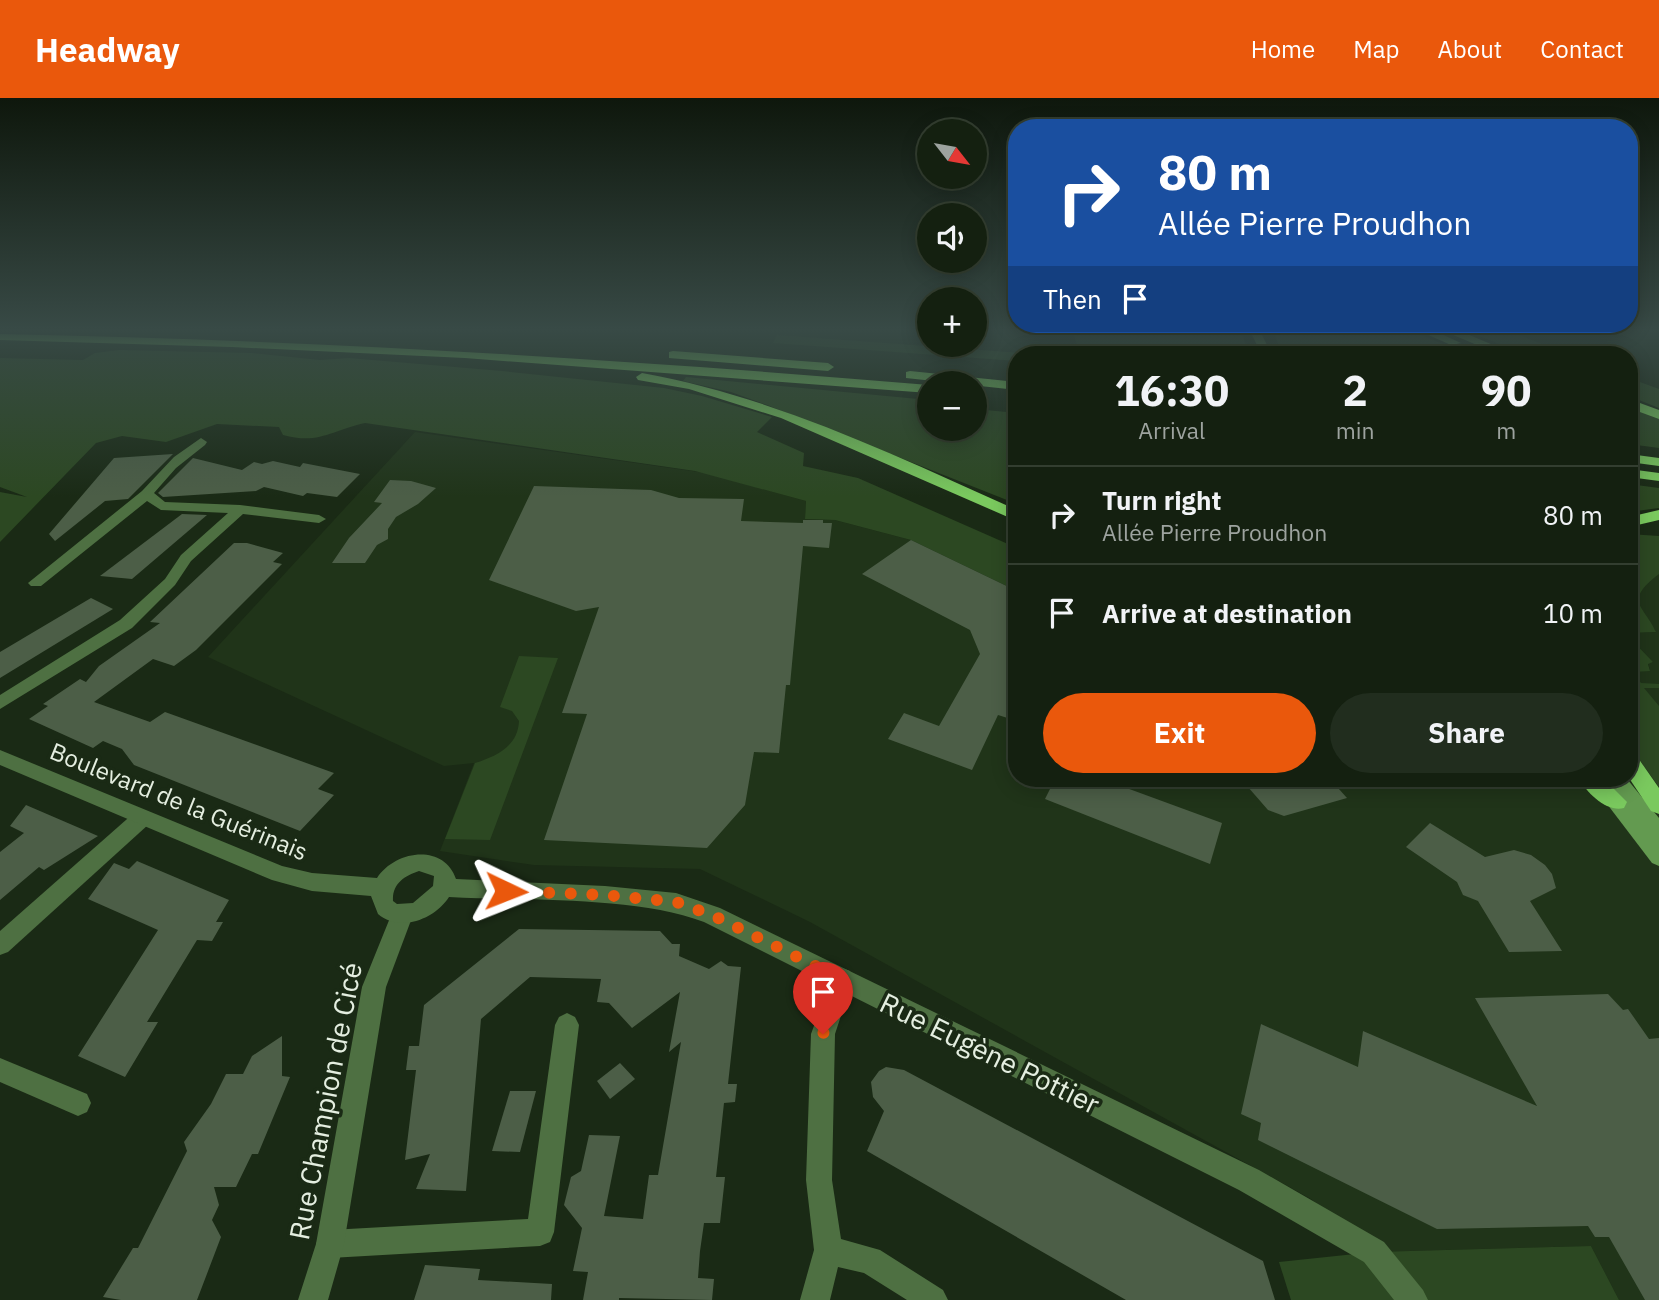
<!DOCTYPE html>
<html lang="en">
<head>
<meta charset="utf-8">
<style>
  :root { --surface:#142010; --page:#212d1e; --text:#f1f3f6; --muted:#9da39f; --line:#333e30; --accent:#ea580c }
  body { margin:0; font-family:"IBM Plex Sans",sans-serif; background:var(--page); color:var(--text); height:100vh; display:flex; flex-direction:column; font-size:26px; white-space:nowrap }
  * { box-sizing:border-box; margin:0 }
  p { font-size:23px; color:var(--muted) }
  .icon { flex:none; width:38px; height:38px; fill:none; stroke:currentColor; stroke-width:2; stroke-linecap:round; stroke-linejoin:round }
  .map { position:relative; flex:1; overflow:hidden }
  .details { position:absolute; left:1008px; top:248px; width:630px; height:441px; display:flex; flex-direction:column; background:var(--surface); border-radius:28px; box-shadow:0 4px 18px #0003,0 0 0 2px var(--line) }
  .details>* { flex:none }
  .guide { position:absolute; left:1008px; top:21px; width:630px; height:214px; border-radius:28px; box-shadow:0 4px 18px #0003,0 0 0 2px var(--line); background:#1a4fa0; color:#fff; overflow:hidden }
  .needle { width:46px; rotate:121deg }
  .controls { position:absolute; left:917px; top:21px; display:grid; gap:14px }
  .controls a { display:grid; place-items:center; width:70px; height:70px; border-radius:50%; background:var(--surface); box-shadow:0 4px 18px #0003,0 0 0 2px var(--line); font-size:35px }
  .pin { position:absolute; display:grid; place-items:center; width:60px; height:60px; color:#fff; margin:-72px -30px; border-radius:50% 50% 50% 0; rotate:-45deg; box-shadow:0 0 7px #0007 }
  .pin .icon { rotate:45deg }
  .me { position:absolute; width:77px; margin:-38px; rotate:92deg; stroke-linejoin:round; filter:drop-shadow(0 0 5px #0008) }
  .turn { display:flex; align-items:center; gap:24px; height:147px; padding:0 35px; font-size:32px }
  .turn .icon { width:91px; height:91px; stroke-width:2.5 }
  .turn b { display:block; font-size:49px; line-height:60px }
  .then { display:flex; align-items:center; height:66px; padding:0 35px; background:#0003; gap:14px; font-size:26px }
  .eta { display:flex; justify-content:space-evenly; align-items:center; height:119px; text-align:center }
  .eta b { font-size:42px; font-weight:700; line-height:49px }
  .cta { display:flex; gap:14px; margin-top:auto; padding:14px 35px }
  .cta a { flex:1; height:80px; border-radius:42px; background:var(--accent); color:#fff; font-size:28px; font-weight:700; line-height:80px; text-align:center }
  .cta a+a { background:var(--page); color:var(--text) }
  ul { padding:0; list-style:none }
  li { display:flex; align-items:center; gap:21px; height:98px; padding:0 35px; border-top:2px solid var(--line) }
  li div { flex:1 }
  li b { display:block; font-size:26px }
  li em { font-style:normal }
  header { display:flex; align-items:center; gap:42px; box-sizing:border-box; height:98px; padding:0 35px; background:var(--accent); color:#fff }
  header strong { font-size:33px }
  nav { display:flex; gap:38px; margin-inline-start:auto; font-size:24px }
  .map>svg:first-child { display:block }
  .built { fill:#203419 }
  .green { fill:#2c4822 }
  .building { fill:#4c5e47 }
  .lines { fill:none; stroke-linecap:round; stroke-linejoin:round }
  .pedestrian { fill:#4e7042; fill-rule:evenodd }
  .minor { fill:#4e7042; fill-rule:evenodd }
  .tertiary { fill:#4e7042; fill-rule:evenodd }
  .secondary { fill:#639a50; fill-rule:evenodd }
  .trunk { fill:#7ac95e; fill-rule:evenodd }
  .route { stroke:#ea580c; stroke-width:12; stroke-dasharray:0 21.6 }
  .labels { text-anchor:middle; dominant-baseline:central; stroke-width:7; stroke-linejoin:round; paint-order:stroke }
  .street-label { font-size:24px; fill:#e4eee0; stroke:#1a2a15 }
  .near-street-label { font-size:28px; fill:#e4eee0; stroke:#1a2a15 }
</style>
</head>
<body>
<header>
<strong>Headway</strong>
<nav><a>Home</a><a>Map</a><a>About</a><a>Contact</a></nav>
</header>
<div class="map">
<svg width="1659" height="1202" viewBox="0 0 1659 1202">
  <rect width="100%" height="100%" fill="#1a2a15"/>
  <path class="built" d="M415,334L706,375L806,403L805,421L835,422L911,442L1017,493V681H1629L1631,573L1650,572L1648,565L1653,564L1629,539V535L1656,534L1636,528L1629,478L1659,457V1202H1619L1591,1148L1374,1154L1311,1101L810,824L700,771L534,767L440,753L474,665L444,668L208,559Z"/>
  <g class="green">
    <path d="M1080,231H1240L1250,257H1081L1072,233Z"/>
    <path d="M1273,231H1407L1469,257H1282Z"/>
    <path d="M1461,231H1504L1570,257H1528Z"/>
    <path d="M777,237L1049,257H1017V263L773,245Z"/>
    <path d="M119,252L252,255L320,262L349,260L502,273L664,290L702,298L772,319L757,334L804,355L803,368L858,380L1017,450V493L911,442L835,422L805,421L806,403L695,373L365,325C332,332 319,347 283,337L279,329L217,326L166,344L122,338L96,345L0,444V394L27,399L0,389V260L83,262L95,255Z"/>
    <path d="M686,279L929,302V331H975V311L1017,315V406L767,307L731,294L683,283Z"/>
    <path d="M1629,280L1659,291V310L1629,298Z"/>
    <path d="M1629,308L1659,320V350L1629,346Z"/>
    <path d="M1629,386L1659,390V410L1629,414Z"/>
    <path d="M1629,436L1659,438V476C1622,504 1645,508 1656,534L1629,535Z"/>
    <path d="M1629,539L1653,564L1648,566L1650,573L1632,574L1641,585L1659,586V590H1644L1659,608V689L1629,647Z"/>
    <path d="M519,558L558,560L490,742L445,741L475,665C497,658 518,648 519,623L512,613L500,609Z"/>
    <path d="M1591,1148L1619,1202H1291L1279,1164L1374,1154Z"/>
  </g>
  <g class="building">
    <path d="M173,356L128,401L105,403L55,443L49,436L114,360Z"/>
    <path d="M193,360L242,372L254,364L262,366L273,363L300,369L303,365L360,376L337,399L307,395L303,398L264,389L256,393L163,399L158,395Z"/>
    <path d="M390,382L411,383L436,390L418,406L396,419L388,431V441L377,447L365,465H332L349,440L382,405L374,404Z"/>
    <path d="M534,388L651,392L679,400L744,401L741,423L803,425V422H823V425H832L829,450L803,448L790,587H786L779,655L754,654L745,707L707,750L544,742L587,616L562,615L599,509L576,513L489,482Z"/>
    <path d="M182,416L207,417L132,481L100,478Z"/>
    <path d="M911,442L1017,493V623L998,617L972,672L888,641L904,615L939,628L980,556L970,532L862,476Z"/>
    <path d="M234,445H247L283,455L273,464L282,466L196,552L174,568L153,561L94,604L150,624L165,614L334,675L318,691L334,697L300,733L134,667L122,651L103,643L93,650L29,621L48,608L43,606L80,581L86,584L99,568L160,525L150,524Z"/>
    <path d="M91,500L113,511L0,580V554Z"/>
    <path d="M1055,681H1102L1222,725L1210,766L1045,701Z"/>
    <path d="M1241,681H1330L1347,700L1284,718L1268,712Z"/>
    <path d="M26,707L98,738L44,772L39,769L0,802V754L24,735L10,728Z"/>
    <path d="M1430,725L1485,759L1514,752L1531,757L1545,767L1552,776L1556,790L1530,803L1562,853L1509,854L1478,803L1463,797L1457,784L1406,749Z"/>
    <path d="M137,763L229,802L216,824H223L212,843L197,842L147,924H158L125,979L78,958L158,832L88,801L114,765L129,771Z"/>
    <path d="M519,831L660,833L672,846H680L679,858L709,871L721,863L728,868L741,869L728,986H737L735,1004L724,1005L716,1079H725L720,1125H704L700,1153L698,1180L714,1181L712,1202L619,1200V1202H583L588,1174L573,1173L582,1130L564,1107L571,1079L581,1073L589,1037L620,1038L604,1118L643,1121L649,1077H658L681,944L669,954L680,894L632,930L609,905L597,904L601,881L530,879L481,921L466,1093L416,1091L430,1056L405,1062L416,972H406L409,948H419L424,907Z"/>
    <path d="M1608,896L1623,912L1628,911L1649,941L1659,940V1202H1645L1609,1139H1595L1588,1128L1437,1131L1258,1042L1261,1025L1241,1016L1261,926L1358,969L1363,933L1537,1008L1475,900Z"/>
    <path d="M282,938V978L290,979L258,1056H252L236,1089H214L219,1107L212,1122L221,1139L197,1202H121L103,1199L133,1150H138L187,1053L184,1044L211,1006L226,976H243L252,958Z"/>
    <path d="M620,965L635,981L610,1001L597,983Z"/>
    <path d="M886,969L904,972L1263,1163L1275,1202H1126L867,1053L884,1013L873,999L871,984L879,973Z"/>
    <path d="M510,993H536L520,1054L492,1053Z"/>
    <path d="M425,1167L480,1171L478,1182L552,1186L551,1202H414Z"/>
  </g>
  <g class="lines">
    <g class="pedestrian">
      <path d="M567,915L575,919L579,927L554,1134L550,1144L540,1148L330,1160L320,1156L316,1146L320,1136L330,1132L528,1121L555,927L559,919Z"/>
      <path d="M0,960L87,996L91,1005L87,1014L78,1018L0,984Z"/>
    </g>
    <g class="minor">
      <path d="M201,340L207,344L205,347L176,370L154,395L165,404L240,407L319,417L326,421L319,425L243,416L191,463L175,487L132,530L0,611V597L120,522L165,481L181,457L228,415L161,412L147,403L41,488H31L28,485L142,393L174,359Z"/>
      <path d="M142,712L149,714L152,720L149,726L8,854L0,857V833L135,714Z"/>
      <path d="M402,807L410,810L413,817L386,889L344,1146L328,1202H298L316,1146L362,889L394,810Z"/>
      <path d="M842,870L850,873L853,881L835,936L832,1082L841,1141L880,1152L943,1192L948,1202H907L864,1175L838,1169L830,1202H800L814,1152L806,1082L811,936L834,873Z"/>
    </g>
    <path class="tertiary" d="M0,652L282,768L312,775L377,780C395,752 444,745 456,781L605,788L676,795L720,810L1259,1072L1384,1144L1423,1192L1428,1202H1394L1364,1164L1239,1092L704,824C634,798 526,803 449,799C435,821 400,835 378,816L371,798L312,793L272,782L0,667ZM419,773L434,778L433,788L413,805L397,806L393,803C392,786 404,778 419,773Z"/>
    <g class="secondary">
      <path d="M1249,231H1259L1272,257H1262Z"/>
      <path d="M1588,681H1627L1659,720V768L1652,765Z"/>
    </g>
    <g class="trunk">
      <path d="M1415,231H1430L1461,245L1451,247Z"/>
      <path d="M1439,231H1455L1517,257H1501Z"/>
      <path d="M0,236C310,242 620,261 929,287V295L465,260L232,249L0,242Z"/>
      <path d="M673,253L828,265L834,269L828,273L669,260V254Z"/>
      <path d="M910,273L1017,284V292L906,280V274Z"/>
      <path d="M642,275C775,299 894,357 1017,412V423L781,320L689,291L638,282L636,279Z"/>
      <path d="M1629,301L1659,312V321L1629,310Z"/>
      <path d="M1629,356L1659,360V368L1629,364Z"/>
      <path d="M1629,371L1659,375V383L1629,379Z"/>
      <path d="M1659,412V422L1629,429V419Z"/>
      <path d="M1629,655L1636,657L1659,690V716L1651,713L1629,680Z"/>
      <path d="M1580,681H1604L1627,704L1624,710C1608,715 1586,695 1580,681Z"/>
    </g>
  </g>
  <linearGradient id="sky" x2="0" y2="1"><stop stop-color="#0e170c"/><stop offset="0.58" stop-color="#384a46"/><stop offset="1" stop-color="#384a46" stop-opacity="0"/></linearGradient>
  <rect width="1659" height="399" fill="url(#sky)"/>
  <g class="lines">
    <path class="route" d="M506,793L605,797L676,804L712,817L842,881L823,936"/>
  </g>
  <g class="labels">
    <g class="street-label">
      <text transform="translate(179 703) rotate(22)">Boulevard de la Guérinais</text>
    </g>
    <g class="near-street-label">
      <text transform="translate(990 955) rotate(26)">Rue Eugène Pottier</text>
      <text transform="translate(325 1003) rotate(-79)">Rue Champion de Cicé</text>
    </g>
  </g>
</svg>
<div class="controls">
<a><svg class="needle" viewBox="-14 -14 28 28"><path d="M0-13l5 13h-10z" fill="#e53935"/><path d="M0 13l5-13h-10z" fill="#9da39f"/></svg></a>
<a><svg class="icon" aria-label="sound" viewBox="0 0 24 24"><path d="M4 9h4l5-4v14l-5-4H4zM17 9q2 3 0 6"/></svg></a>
<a>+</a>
<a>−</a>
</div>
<div class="pin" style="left:823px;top:936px;background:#d93025"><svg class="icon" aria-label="arrive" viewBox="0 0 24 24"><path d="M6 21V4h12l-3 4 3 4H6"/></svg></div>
<svg class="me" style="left:506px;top:793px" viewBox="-20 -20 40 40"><path d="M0-17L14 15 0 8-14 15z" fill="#ea580c" stroke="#fff" stroke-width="4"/></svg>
<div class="guide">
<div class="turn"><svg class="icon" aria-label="right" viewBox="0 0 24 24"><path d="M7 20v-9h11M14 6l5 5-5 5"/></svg><div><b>80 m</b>Allée Pierre Proudhon</div></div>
<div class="then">Then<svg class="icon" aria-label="arrive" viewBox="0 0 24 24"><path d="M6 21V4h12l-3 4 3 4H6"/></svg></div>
</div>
<section class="details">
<div class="eta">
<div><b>16:30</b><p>Arrival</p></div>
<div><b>2</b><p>min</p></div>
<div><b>90</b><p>m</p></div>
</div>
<ul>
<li><svg class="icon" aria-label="right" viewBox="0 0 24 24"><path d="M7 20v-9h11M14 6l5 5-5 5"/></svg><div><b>Turn right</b><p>Allée Pierre Proudhon</p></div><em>80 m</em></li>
<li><svg class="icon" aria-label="arrive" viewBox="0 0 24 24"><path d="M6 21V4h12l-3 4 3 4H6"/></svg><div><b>Arrive at destination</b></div><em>10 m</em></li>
</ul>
<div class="cta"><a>Exit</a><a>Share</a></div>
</section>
</div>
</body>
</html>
